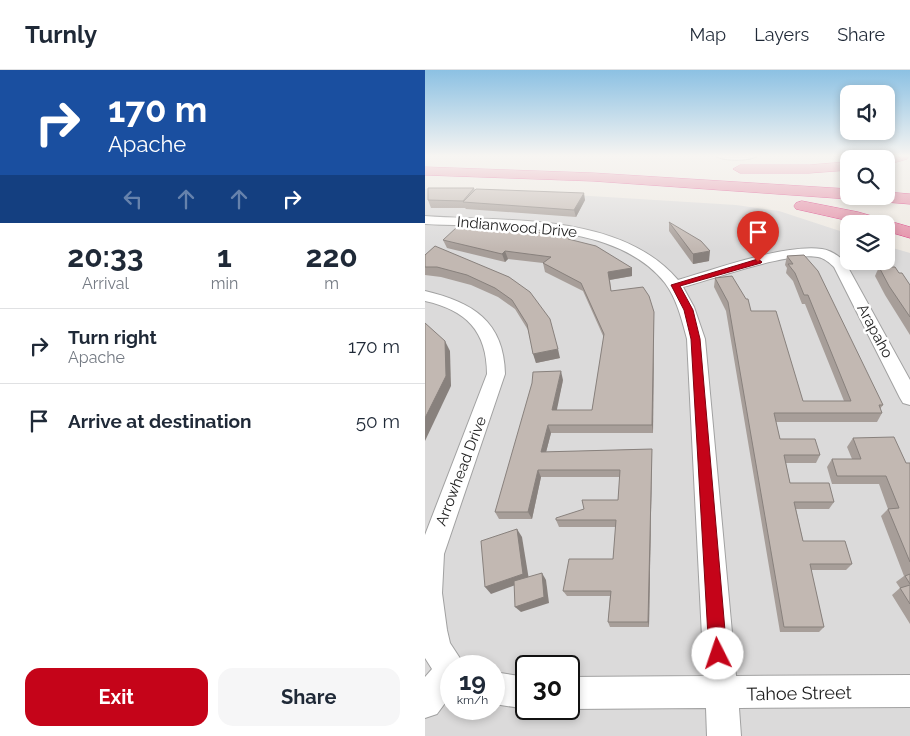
<!DOCTYPE html>
<html lang="en">
<head>
<meta charset="utf-8">
<style>
  :root { --surface:#fff; --page:#f6f6f7; --text:#1f2937; --muted:#747a83; --line:#e0e1e3; --accent:#c50419 }
  body { margin:0; font-family:Raleway,sans-serif; background:var(--page); color:var(--text); height:100vh; display:flex; flex-direction:column; font-size:19px; white-space:nowrap }
  * { box-sizing:border-box; margin:0 }
  p { font-size:16px; color:var(--muted) }
  .icon { flex:none; width:28px; height:28px; fill:none; stroke:currentColor; stroke-width:2; stroke-linecap:round; stroke-linejoin:round }
  .map { position:relative; flex:1; overflow:hidden }
  .side { display:flex; flex-direction:column; background:var(--surface); width:425px }
  .side>* { flex:none }
  .guide { background:#1a4fa0; color:#fff; overflow:hidden }
  .buttons { position:absolute; left:415px; top:15px; display:grid; gap:10px }
  .buttons a { display:grid; place-items:center; width:55px; height:55px; border-radius:10px; background:var(--surface); box-shadow:0 2px 8px #0003; font-size:25px }
  .speed { position:absolute; left:15px; top:585px; display:flex; gap:10px; font-size:25px; font-weight:700; text-align:center }
  .speed>* { display:grid; place-content:center; width:65px; height:65px; border-radius:50%; background:var(--surface); box-shadow:0 2px 8px #0003; line-height:1 }
  .speed small { font-size:12px; font-weight:400 }
  .speed .limit { border:2px solid #111; border-radius:8px; background:#fff; color:#111 }
  .pin { position:absolute; display:grid; place-items:center; width:42px; height:42px; color:#fff; margin:-51px -21px; border-radius:50% 50% 50% 0; rotate:-45deg; box-shadow:0 0 5px #0007 }
  .pin .icon { rotate:45deg }
  .me { position:absolute; width:55px; margin:-28px; rotate:356deg; stroke-linejoin:round; filter:drop-shadow(0 0 4px #0008) }
  .turn { display:flex; align-items:center; gap:18px; height:105px; padding:0 25px; font-size:22px }
  .turn .icon { width:65px; height:65px; stroke-width:2.5 }
  .turn b { display:block; font-size:35px; line-height:42px }
  .lanes { display:flex; align-items:center; height:48px; padding:0 25px; background:#0003; justify-content:center; gap:25px; direction:ltr }
  .lanes .off { opacity:.35 }
  .eta { display:flex; justify-content:space-evenly; align-items:center; height:85px; text-align:center }
  .eta b { font-size:30px; font-weight:700; line-height:35px }
  .primary-button { display:flex; gap:10px; margin-top:auto; padding:10px 25px }
  .primary-button a { flex:1; height:58px; border-radius:15px; background:var(--accent); color:#fff; font-size:20px; font-weight:700; line-height:58px; text-align:center }
  .primary-button a+a { background:var(--page); color:var(--text) }
  ul { padding:0; list-style:none }
  li { display:flex; align-items:center; gap:15px; height:75px; padding:0 25px; border-top:1px solid var(--line) }
  li div { flex:1 }
  li b { display:block; font-size:19px }
  li em { font-style:normal }
  header { display:flex; align-items:center; gap:30px; box-sizing:border-box; height:70px; padding:0 25px; background:var(--surface); border-bottom:1px solid var(--line) }
  header strong { font-size:24px }
  nav { display:flex; gap:28px; margin-inline-start:auto; font-size:18px }
  main { display:flex; flex:1; min-height:0 }
  .map>svg:first-child { display:block }
  .residential { fill:#dbdada; fill-rule:evenodd }
  .lines { fill:none; stroke-linecap:round; stroke-linejoin:round }
  .minor-casing { stroke:#a1a1a1; stroke-width:2 }
  .motorway-casing { stroke:#d42775; stroke-width:1 }
  .minor { fill:#fff; fill-rule:evenodd }
  .motorway { fill:#e48ba5; fill-rule:evenodd }
  .wall { fill:#a79e99 }
  .shaded-wall { fill:#88817d }
  .building { fill:#c2b8b2; stroke:#88817d }
  .route { fill:#c50419; stroke:#800310 }
  .labels { text-anchor:middle; dominant-baseline:central; stroke-width:5; stroke-linejoin:round; paint-order:stroke }
  .street-label { font-size:15px; fill:#1d1d1d; stroke:#fff }
  .near-street-label { font-size:18px; fill:#1d1d1d; stroke:#fff }
</style>
</head>
<body>
<header>
<strong>Turnly</strong>
<nav><a>Map</a><a>Layers</a><a>Share</a></nav>
</header>
<main>
<section class="side">
<div class="guide">
<div class="turn"><svg class="icon" aria-label="right" viewBox="0 0 24 24"><path d="M7 20v-9h11M14 6l5 5-5 5"/></svg><div><b>170 m</b>Apache</div></div>
<div class="lanes"><svg class="icon off" aria-label="left" viewBox="0 0 24 24"><path d="M17 20v-9H6M10 6l-5 5 5 5"/></svg><svg class="icon off" aria-label="ahead" viewBox="0 0 24 24"><path d="M12 20V5M6 11l6-6 6 6"/></svg><svg class="icon off" aria-label="ahead" viewBox="0 0 24 24"><path d="M12 20V5M6 11l6-6 6 6"/></svg><svg class="icon" aria-label="right" viewBox="0 0 24 24"><path d="M7 20v-9h11M14 6l5 5-5 5"/></svg></div>
</div>
<div class="eta">
<div><b>20:33</b><p>Arrival</p></div>
<div><b>1</b><p>min</p></div>
<div><b>220</b><p>m</p></div>
</div>
<ul>
<li><svg class="icon" aria-label="right" viewBox="0 0 24 24"><path d="M7 20v-9h11M14 6l5 5-5 5"/></svg><div><b>Turn right</b><p>Apache</p></div><em>170 m</em></li>
<li><svg class="icon" aria-label="arrive" viewBox="0 0 24 24"><path d="M6 21V4h12l-3 4 3 4H6"/></svg><div><b>Arrive at destination</b></div><em>50 m</em></li>
</ul>
<div class="primary-button"><a>Exit</a><a>Share</a></div>
</section>
<div class="map">
<svg width="485" height="666" viewBox="0 0 485 666">
  <rect width="100%" height="100%" fill="#eee9e2"/>
  <path class="residential" d="M0,119L149,125L311,135L354,141L424,164V191H461V176L485,183V666H0ZM26,596H69V639H26ZM101,596H144V639H101Z"/>
  <g class="lines">
    <defs>
      <g id="minor">
        <path d="M291,86H332C325,91 298,91 291,86Z"/>
        <path d="M0,146C82,152 195,142 253,210C291,199 359,174 397,179C405,180 414,186 420,192L485,310V335L478,333L475,328L409,197C405,193 399,188 393,187C364,181 289,209 258,217L269,237L280,269L311,606L485,605V637L314,638L316,666H282L281,638L144,639H143L144,607L279,606L262,269C257,250 252,229 240,213C191,150 72,158 0,154Z"/>
        <path d="M0,221C47,232 79,251 80,304L19,484L17,523L22,560L25,573L40,596H26V625L12,644L0,648V607L7,599L0,588V465L62,304C62,261 41,240 0,231Z"/>
        <path d="M69,602L101,607L102,639L69,634Z"/>
      </g>
      <g id="motorway">
        <path d="M464,86H484L482,89L461,95V89H456Z"/>
        <path d="M424,92V100L384,103H315L308,99L315,95H384Z"/>
        <path d="M0,97L168,103L424,119V126H430L424,129L168,111L0,105Z"/>
        <path d="M461,122L485,124V134L448,131L443,129L440,126H461Z"/>
        <path d="M377,131L433,142L485,157V168L461,161V154H438L371,139L369,136L371,133Z"/>
      </g>
    </defs>
    <use href="#minor" class="minor-casing"/>
    <use href="#motorway" class="motorway-casing"/>
    <use href="#minor" class="minor"/>
    <use href="#motorway" class="motorway"/>
  </g>
  <g class="wall">
    <path d="M49,118L50,120L160,130L151,147L41,139L40,138H6L3,130Z"/>
    <path d="M244,152L284,191L268,194L244,161Z"/>
    <path d="M144,168V169L207,198V206L185,210L186,221L229,250L228,363H126L121,382L227,379L224,557H185L183,552L185,526H142L138,521L188,489L191,457H134L131,450L193,430L195,407H116L107,449H74L70,442L138,310L131,340H167L179,268L158,221L120,202L118,193L83,189L80,192L22,178L18,170Z"/>
    <path d="M0,185L84,207L135,288L111,293L103,260L90,239L73,227L46,215L16,207L0,205Z"/>
    <path d="M379,185L458,335L455,339L457,343L452,352H351L355,369L395,385L391,393H361L365,413L409,432L404,439H371L378,471L427,494L421,500H386L399,557L394,562H355L301,241L289,217L290,208L326,241L378,331H419L380,234H377L368,211L361,203L362,198L360,195L362,186Z"/>
    <path d="M454,197L474,203L485,215V265L460,225L450,206Z"/>
    <path d="M428,368L481,393H485V554L467,525L475,518L471,512L479,506L456,446L463,439L454,414H407L402,397L407,389H427L422,377Z"/>
  </g>
  <g class="shaded-wall">
    <path d="M159,123L160,130L151,147L149,140Z"/>
    <path d="M80,181L83,189L80,192L77,184Z"/>
    <path d="M285,181L284,191L268,194V184Z"/>
    <path d="M207,198V206L184,210L183,202Z"/>
    <path d="M229,242V250L228,363L227,355Z"/>
    <path d="M20,271L25,281L26,316L0,371V348Z"/>
    <path d="M133,279L135,288L111,293L108,284Z"/>
    <path d="M136,301L138,310L130,349L127,340Z"/>
    <path d="M123,355L126,363L119,390L116,382Z"/>
    <path d="M227,379V387L224,557L223,552Z"/>
    <path d="M113,400L116,407L107,449L103,442Z"/>
    <path d="M92,459L97,467L104,510L66,524L60,517Z"/>
    <path d="M117,503L121,510L124,533L96,542L90,537Z"/>
  </g>
  <g class="building">
    <path d="M3,118H49L38,131L3,130Z"/>
    <path d="M51,119L159,123L149,140L38,132Z"/>
    <path d="M244,152L276,171L285,181L268,184Z"/>
    <path d="M32,157L111,162L144,168L143,169L171,176L207,198L183,202L186,221L218,217L224,226L229,242L227,355H123L116,382L227,379L223,552H183L186,521H138L144,489H188L191,450H131V448L159,439L157,430H193L195,400H113L103,442H70L107,313L108,302L136,301L127,340H167L179,264L156,213L118,193L126,187L80,181L77,184L18,170Z"/>
    <path d="M10,176L84,207L105,222L125,249L133,279L108,284L102,254L87,230L70,218L42,205L12,197H0V185Z"/>
    <path d="M379,185L393,201L458,335H454L457,343H349L355,369H390L395,385H359L365,413H404L409,432H369L378,471H420L427,494H385L399,557H359L303,232L290,208L307,206L321,229H323L326,241H351L378,331H426L383,225H379L370,203L363,194H368L362,186Z"/>
    <path d="M454,197H470L474,203H477L485,215V247L464,216Z"/>
    <path d="M0,253L20,271L21,306L0,348Z"/>
    <path d="M469,367L481,393H485V492L463,439L474,438L461,406H412L407,389H436L428,368Z"/>
    <path d="M92,459L98,504L60,517L56,471Z"/>
    <path d="M117,503L119,527L90,537L89,511Z"/>
    <path d="M485,504V514L480,506Z"/>
    <path d="M485,515V534L475,518Z"/>
  </g>
  <linearGradient id="sky" x2="0" y2="1"><stop stop-color="#8cc1e3"/><stop offset="0.48" stop-color="#f7f5f2"/><stop offset="1" stop-color="#f7f5f2" stop-opacity="0"/></linearGradient>
  <rect width="485" height="179" fill="url(#sky)"/>
  <path class="route" d="M333,189L337,192L336,193L255,216L268,240L275,269L302,584L299,590L293,593L287,590L284,584L266,269L259,240L246,215Z"/>
  <g class="labels">
    <g class="street-label">
      <text transform="translate(92 157) rotate(5)">Indianwood Drive</text>
      <text transform="translate(450 261) rotate(62)">Arapaho</text>
      <text transform="translate(36 401) rotate(-69)">Arrowhead Drive</text>
    </g>
    <g class="near-street-label">
      <text transform="translate(374 623) rotate(-1)">Tahoe Street</text>
    </g>
  </g>
</svg>
<div class="buttons">
<a><svg class="icon" aria-label="sound" viewBox="0 0 24 24"><path d="M4 9h4l5-4v14l-5-4H4zM17 9q2 3 0 6"/></svg></a>
<a><svg class="icon" aria-label="search" viewBox="0 0 24 24"><circle cx="10" cy="10" r="6"/><path d="M15 15l6 6"/></svg></a>
<a><svg class="icon" aria-label="layers" viewBox="0 0 24 24"><path d="M12 4l9 5-9 5-9-5zM3 14l9 5 9-5"/></svg></a>
</div>
<div class="speed"><div>19<small>km/h</small></div><div class="limit">30</div></div>
<div class="pin" style="left:333px;top:192px;background:#d93025"><svg class="icon" aria-label="arrive" viewBox="0 0 24 24"><path d="M6 21V4h12l-3 4 3 4H6"/></svg></div>
<svg class="me" style="left:293px;top:584px" viewBox="-20 -20 40 40"><circle r="19" fill="#fff"/><path d="M0-13L10 11 0 6-10 11z" fill="#c50419"/></svg>
</div>
</main>
</body>
</html>
